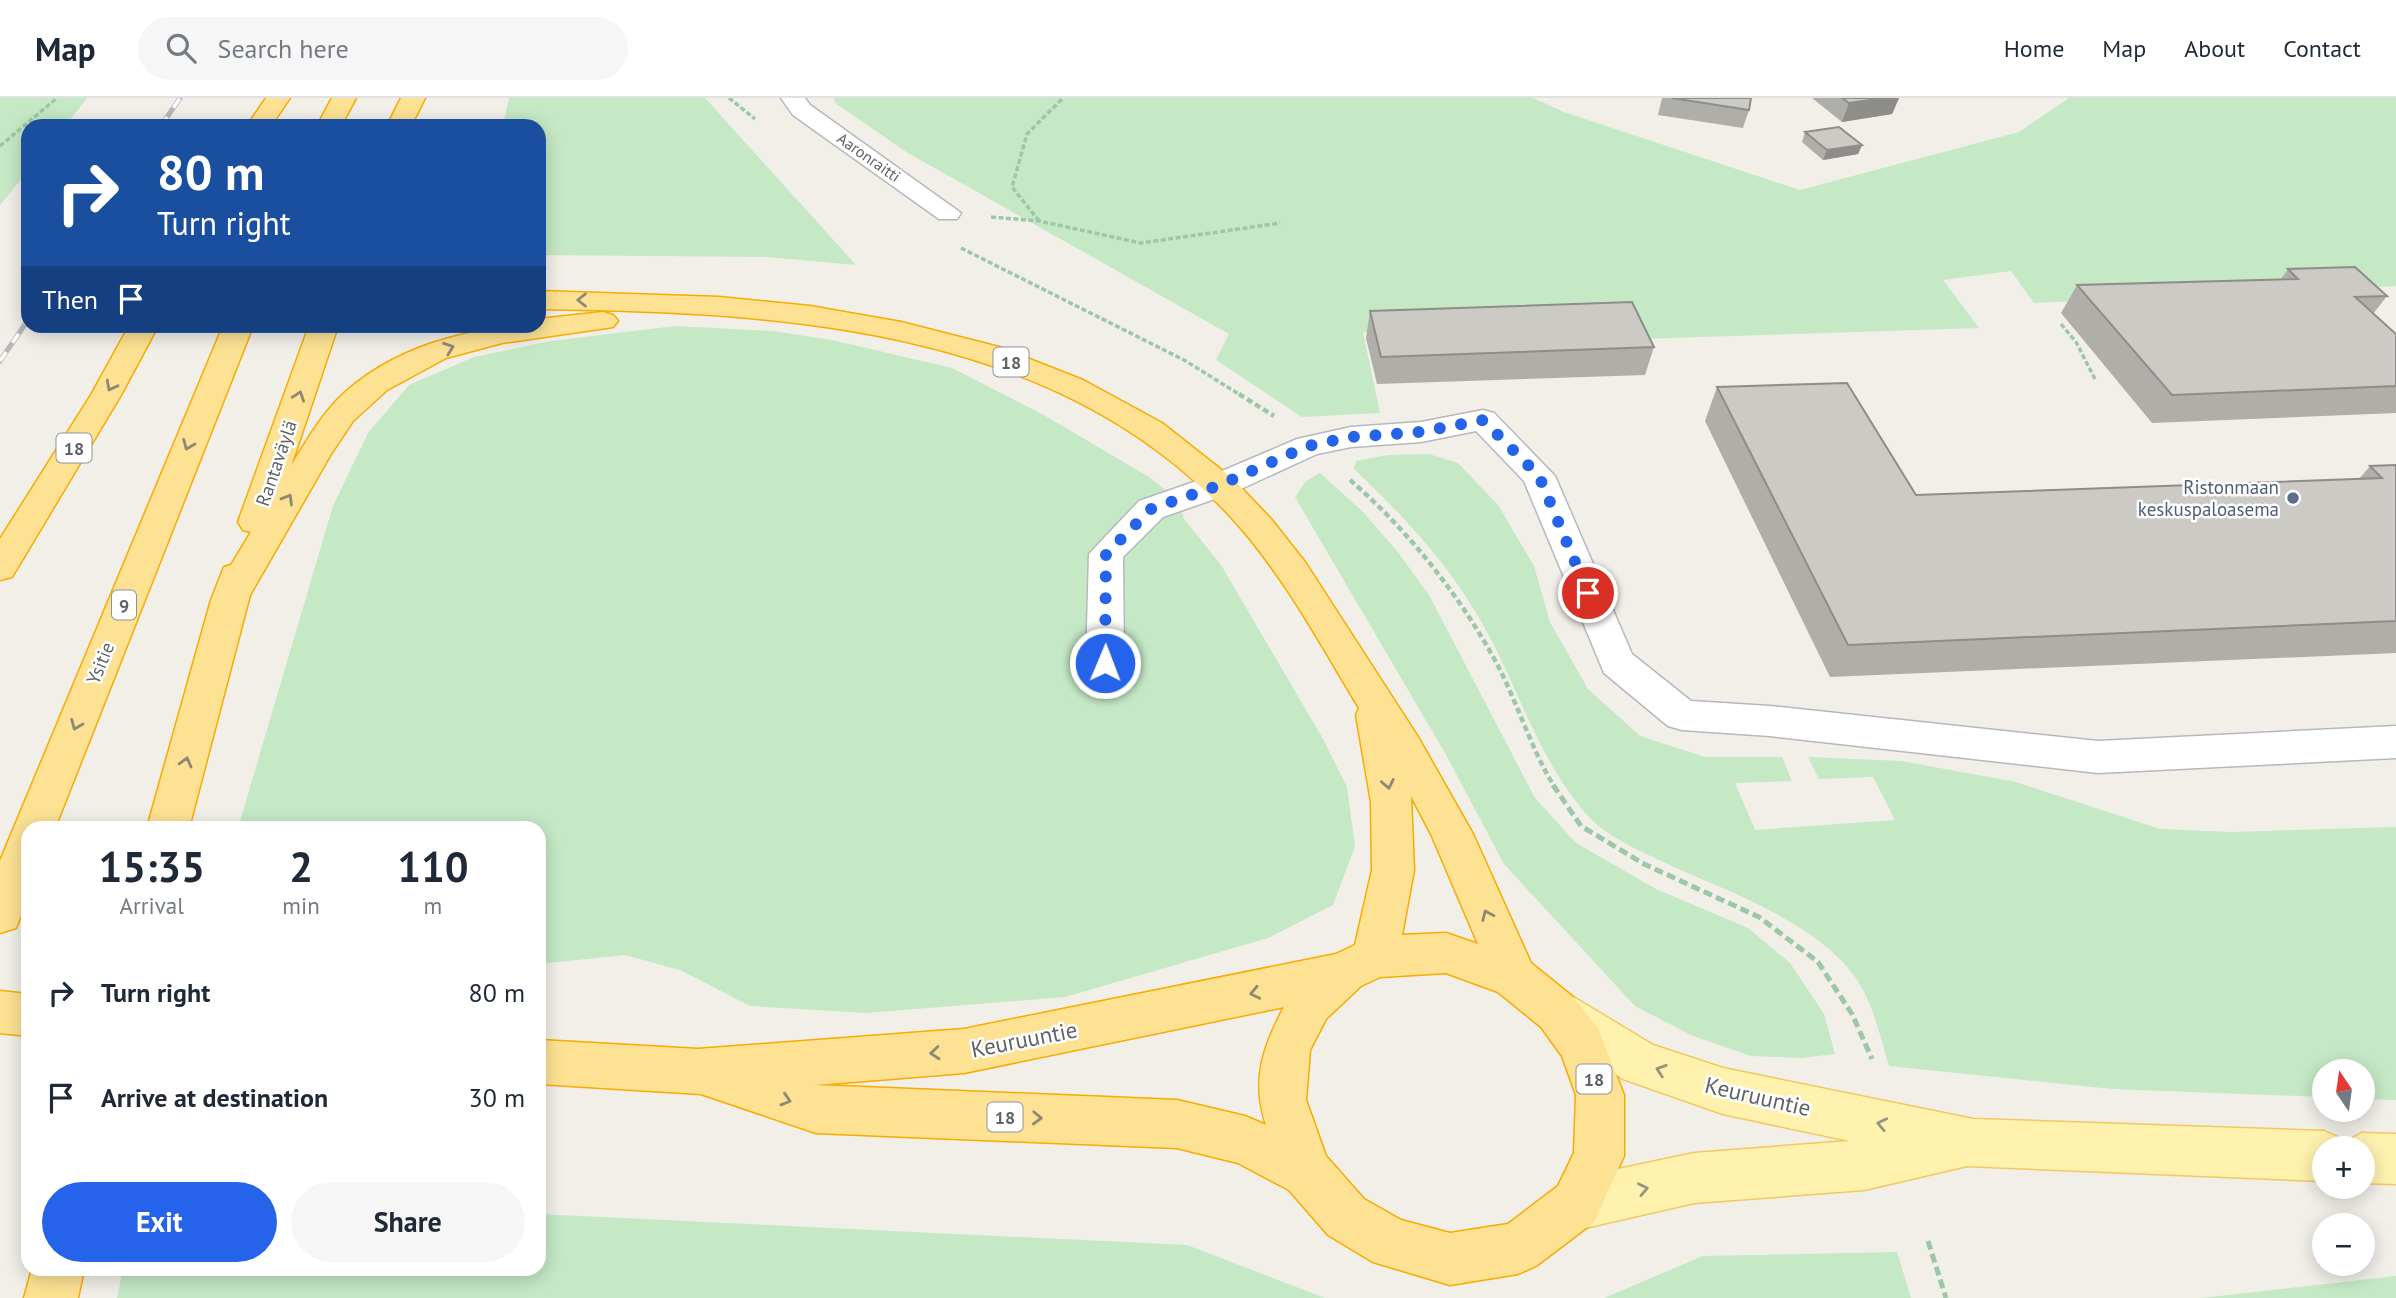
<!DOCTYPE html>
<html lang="en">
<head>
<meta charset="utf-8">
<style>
  :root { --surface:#fff; --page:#f6f6f7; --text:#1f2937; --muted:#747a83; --line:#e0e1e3; --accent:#2563eb }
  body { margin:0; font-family:"PT Sans",sans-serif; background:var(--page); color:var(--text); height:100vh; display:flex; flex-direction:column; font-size:26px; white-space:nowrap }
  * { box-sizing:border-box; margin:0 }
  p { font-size:23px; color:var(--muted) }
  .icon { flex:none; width:38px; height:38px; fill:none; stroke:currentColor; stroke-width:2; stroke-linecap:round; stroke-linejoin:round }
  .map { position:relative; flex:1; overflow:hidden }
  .sheet { position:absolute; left:21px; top:723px; width:525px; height:455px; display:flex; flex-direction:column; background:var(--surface); border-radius:21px; box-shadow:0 4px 18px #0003 }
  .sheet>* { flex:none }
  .guide { position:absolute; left:21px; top:21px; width:525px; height:214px; border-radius:21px; box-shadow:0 4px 18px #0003; background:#1a4fa0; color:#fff; overflow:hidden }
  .needle { width:46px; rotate:347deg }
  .fabs { position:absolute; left:2312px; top:961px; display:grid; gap:14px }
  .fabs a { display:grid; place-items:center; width:63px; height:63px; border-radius:50%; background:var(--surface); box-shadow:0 4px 18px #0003; font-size:35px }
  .pin { position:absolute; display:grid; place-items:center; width:60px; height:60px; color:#fff; margin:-30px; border:4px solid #fff; border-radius:50%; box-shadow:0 2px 7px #0007 }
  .me { position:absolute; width:77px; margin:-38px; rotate:1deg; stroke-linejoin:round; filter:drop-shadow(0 0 5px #0008) }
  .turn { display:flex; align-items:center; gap:24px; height:147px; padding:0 21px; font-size:32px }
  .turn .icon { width:91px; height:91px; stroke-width:2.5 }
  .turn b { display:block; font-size:49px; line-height:60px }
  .then { display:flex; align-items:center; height:66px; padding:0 21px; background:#0003; gap:14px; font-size:26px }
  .eta { display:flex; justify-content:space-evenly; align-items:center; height:119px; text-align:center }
  .eta b { font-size:42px; font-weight:800; line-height:49px }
  .cta { display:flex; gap:14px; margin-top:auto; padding:14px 21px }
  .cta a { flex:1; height:80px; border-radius:42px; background:var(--accent); color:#fff; font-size:28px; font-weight:800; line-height:80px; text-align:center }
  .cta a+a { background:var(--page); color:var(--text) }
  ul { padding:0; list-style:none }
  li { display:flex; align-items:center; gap:21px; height:105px; padding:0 21px }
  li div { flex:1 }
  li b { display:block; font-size:26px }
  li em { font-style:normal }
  header { display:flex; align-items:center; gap:42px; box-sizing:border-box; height:98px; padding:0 35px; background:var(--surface); border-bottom:2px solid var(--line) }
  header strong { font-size:33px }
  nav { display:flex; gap:38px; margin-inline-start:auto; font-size:24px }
  .search { width:490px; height:63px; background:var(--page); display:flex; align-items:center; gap:18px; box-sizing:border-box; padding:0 24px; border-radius:38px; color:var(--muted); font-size:26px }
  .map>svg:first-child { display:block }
  .green { fill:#c5e8c5 }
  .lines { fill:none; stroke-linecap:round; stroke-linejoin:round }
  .minor-casing { stroke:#b5b8bc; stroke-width:3 }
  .major-casing { stroke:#f2c960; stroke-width:3 }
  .highway-casing { stroke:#f9ab00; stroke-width:3 }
  .path-far2 { stroke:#9cc7a9; stroke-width:3.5; stroke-dasharray:5 2.5; stroke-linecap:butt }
  .path-far1 { stroke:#9cc7a9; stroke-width:4.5; stroke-dasharray:6 3.5; stroke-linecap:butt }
  .path { stroke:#9cc7a9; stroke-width:5; stroke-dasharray:9 4.5; stroke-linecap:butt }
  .minor { fill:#fff; fill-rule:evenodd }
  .major { fill:#fff2af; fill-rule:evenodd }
  .highway { fill:#fde293; fill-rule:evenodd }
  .rail-casing { stroke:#b6b7b8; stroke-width:5 }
  .rail { stroke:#fff; stroke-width:3.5; stroke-dasharray:11; stroke-linecap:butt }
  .wall { fill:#afaea9 }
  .shaded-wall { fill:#8f8d8a }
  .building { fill:#cccac5; stroke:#8f8d8a; stroke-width:2 }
  .oneway { stroke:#8e8975 }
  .oneway2 { stroke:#979581 }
  .route { stroke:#2563eb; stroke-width:12; stroke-dasharray:0 21.6 }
  .service-dot { fill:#5c6f8a; stroke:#fff; stroke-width:2.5 }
  .labels { text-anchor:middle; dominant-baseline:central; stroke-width:5; stroke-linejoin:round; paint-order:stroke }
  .far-street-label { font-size:16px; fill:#5f6368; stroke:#fff }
  .shield { fill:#fff; stroke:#8f9295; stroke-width:2 }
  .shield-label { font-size:18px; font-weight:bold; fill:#5f6368 }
  .street-label { font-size:19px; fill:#5f6368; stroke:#fff }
  .service-label { font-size:19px; fill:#4e5e75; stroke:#fff; text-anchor:end }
  .near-street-label { font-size:23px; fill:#5f6368; stroke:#fff }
</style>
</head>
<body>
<header>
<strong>Map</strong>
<div class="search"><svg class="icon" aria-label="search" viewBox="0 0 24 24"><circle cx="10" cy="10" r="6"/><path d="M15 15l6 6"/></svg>Search here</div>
<nav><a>Home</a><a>Map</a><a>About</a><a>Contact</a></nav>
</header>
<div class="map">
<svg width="2396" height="1200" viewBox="0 0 2396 1200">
  <rect width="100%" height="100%" fill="#f1efe8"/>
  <g class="green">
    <path d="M0,0H87L65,28H28V73L0,107Z"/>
    <path d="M509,0H705L856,167L767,159L539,157V28H503Z"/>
    <path d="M834,0H1533L1564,14L1800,92L2019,34L2069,0H2396V188L2034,205L2011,173L1943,182L1979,230L1639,241L1634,227L1363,234L1380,315L1302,319L1216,262L1229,236L908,55L835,5Z"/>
    <path d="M675,228L773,233L832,242L952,270L1042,316L1149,379L1178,402L1184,421L1221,467L1323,641L1347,689L1355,748L1333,807L1268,840L1065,899L866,915L750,908L680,872L625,857L539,866V730H238L333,408L368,335L409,287L474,259L551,243Z"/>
    <path d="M1429,356L1458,365L1498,407L1534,468L1550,524L1588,591L1640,638L1705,659H1782L1792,683L1735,685L1755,732L1895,722L1873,679L1819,681L1808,659L1901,663L2016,684L2160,731L2232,734L2396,729V1002L2363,1001L2362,973H2324V999L2112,991L1889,968C1880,938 1873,904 1855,879C1820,828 1732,794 1676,770C1653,759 1611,741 1593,723C1540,669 1519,589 1482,525C1448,465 1404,418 1354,371L1356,363L1388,357Z"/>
    <path d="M1320,375L1362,413L1397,453L1429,497L1535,700L1576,745L1656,791L1748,830L1790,865L1824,916L1835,956L1801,960L1751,958L1693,938L1635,908L1504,766L1445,655L1295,399L1306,383Z"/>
    <path d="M539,1116L1187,1147L1325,1200H117L123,1171H539Z"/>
    <path d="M1897,1154L1911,1200H1604L1703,1158Z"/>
    <path d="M2396,1178V1200H2201Z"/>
  </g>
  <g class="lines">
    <defs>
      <g id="minor">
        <path d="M781,0H805L810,7L961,115L957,121H939L793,17Z"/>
        <path d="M1483,312L1494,315L1555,378L1632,556L1691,603L1770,608L2098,643L2396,628V660L2098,675L1770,638L1682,632L1668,628L1604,575L1524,383L1476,333L1421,344L1351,349L1317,356L1232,395L1163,419L1123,459L1124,565L1118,575L1105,579L1092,575L1086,565L1089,456L1139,403L1208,379L1297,341L1351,329L1421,324Z"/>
      </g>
      <path id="major" d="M1559,894L1575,900L1653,947L1723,970L1973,1021L2324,1033L2342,1041L2343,1045L2362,1035L2396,1036V1086L2362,1085V1050H2324V1083L1967,1068L1864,1092L1694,1105L1576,1132L1558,1124L1550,1106L1558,1088L1576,1080L1694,1055L1850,1043L1723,1016L1623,981L1543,930L1536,915L1543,900Z"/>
      <g id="highway">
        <path d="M266,0H290L271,28H247Z"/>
        <path d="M332,0H356L341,28H317Z"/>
        <path d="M401,0H425L411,28H387Z"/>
        <path d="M539,193L719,199L810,208L901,224L999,249L1083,282L1162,325L1233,381L1271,421L1305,464L1418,639L1473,736L1531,865L1573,899L1598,930L1624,997V1058L1594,1124L1536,1168L1518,1176L1450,1187L1373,1164L1328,1137L1289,1092L1238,1065L1177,1050L816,1035L701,996L539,986V942L698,951L964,931L1336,856L1355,847L1372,772L1371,704L1356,617L1359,610C1319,544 1282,474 1229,417C1054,228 779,214 539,211ZM1411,698L1431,736L1478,846L1446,835L1402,837L1414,772ZM1446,875L1498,894L1541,929L1562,958L1576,997L1574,1055L1558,1088L1508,1126L1450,1135L1401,1122L1364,1101L1326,1058L1306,1002L1310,952L1326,921L1361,888L1380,879ZM1284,909C1263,949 1251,982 1266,1027L1245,1018L1177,1002L815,987L964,975Z"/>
        <path d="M603,214L613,217L618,223L613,229L502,245L446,260L387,292L353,323L331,356L250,497L189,730H147L211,502L224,469L231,467L251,434L243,432L238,424L309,228H338L291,368C305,345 319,321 337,302C389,250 468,228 539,228V221Z"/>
        <path d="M129,228H158L121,297L12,479L0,482V441L91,297Z"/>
        <path d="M223,228H253L55,730H28V800L16,830L0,835V763Z"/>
        <path d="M0,893L28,896V938L0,935Z"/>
        <path d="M32,1171H84L78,1200H24Z"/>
      </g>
    </defs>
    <use href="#minor" class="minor-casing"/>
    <use href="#major" class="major-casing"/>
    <use href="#highway" class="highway-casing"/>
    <g class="path-far2">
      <path d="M729,0L755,21"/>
      <path d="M0,48L57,0"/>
      <path d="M991,119L1039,123L1141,145L1280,125"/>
      <path d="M1039,123L1012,89L1027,36L1063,0"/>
      <path d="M961,150L1184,262L1242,298"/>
      <path d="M2061,226L2076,244L2096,283"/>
    </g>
    <g class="path-far1">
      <path d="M1239,296L1274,318"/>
      <path d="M1350,382C1408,432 1461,499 1497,566C1518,606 1531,651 1554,688"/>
    </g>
    <g class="path">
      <path d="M1553,687L1581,728L1644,766L1759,819L1818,864L1852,916L1872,961"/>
      <path d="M1928,1143L1946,1200"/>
    </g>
    <use href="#minor" class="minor"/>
    <use href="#major" class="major"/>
    <use href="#highway" class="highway"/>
    <defs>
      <g id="rail">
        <path d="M161,28L180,0"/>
        <path d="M0,263L28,222"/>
      </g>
    </defs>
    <use href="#rail" class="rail-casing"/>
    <use href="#rail" class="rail"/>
  </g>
  <g class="wall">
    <path d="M1662,0H1751L1749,12L1743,30L1658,17Z"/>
    <path d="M1812,0H1899L1892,16L1842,24Z"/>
    <path d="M1805,34L1862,47L1858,56L1823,62L1802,44Z"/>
    <path d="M2288,171L2387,198L2373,216L2396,236V315L2152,325L2061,215L2077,187L2281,181Z"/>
    <path d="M1370,213L1654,249L1645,277L1377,286L1366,240Z"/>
    <path d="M1717,289L1916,397L2359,381L2370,368L2396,367V555L1830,579L1705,323Z"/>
  </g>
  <g class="shaded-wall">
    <path d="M1883,0H1899L1892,16L1842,24L1849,5Z"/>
    <path d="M1862,47L1858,56L1823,62L1827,52Z"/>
  </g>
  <g class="building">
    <path d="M1672,0H1751L1749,12Z"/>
    <path d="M1842,0H1883L1849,5Z"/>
    <path d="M1839,29L1862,47L1827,52L1805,34Z"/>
    <path d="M2355,169L2387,198L2355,199L2396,236V288L2172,297L2077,187L2298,181L2288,171Z"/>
    <path d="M1632,204L1654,249L1381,259L1370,213Z"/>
    <path d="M1847,285L1916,397L2382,380L2370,368L2396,367V523L1848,547L1717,289Z"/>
  </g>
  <defs><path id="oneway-chevron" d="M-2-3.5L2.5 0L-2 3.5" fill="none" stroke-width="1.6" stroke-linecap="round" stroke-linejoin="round" transform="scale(1.75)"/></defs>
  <g class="oneway">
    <use href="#oneway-chevron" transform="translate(582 202) rotate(-180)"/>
    <use href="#oneway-chevron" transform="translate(449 250) rotate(-20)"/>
    <use href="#oneway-chevron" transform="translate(111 288) rotate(118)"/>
    <use href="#oneway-chevron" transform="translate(299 298) rotate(-71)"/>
    <use href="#oneway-chevron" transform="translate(188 347) rotate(112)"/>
    <use href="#oneway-chevron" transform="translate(288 401) rotate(-59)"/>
    <use href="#oneway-chevron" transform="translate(76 627) rotate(112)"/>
    <use href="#oneway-chevron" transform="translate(186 664) rotate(-75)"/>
    <use href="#oneway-chevron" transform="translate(1388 686) rotate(79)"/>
    <use href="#oneway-chevron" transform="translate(1487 817) rotate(-114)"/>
    <use href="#oneway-chevron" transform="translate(1255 895) rotate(167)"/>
    <use href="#oneway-chevron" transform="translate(935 955) rotate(175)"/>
    <use href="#oneway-chevron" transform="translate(786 1002) rotate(17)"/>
    <use href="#oneway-chevron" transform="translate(1037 1020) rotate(2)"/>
  </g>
  <g class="oneway2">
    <use href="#oneway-chevron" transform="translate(1661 972) rotate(-161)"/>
    <use href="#oneway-chevron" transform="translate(1882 1026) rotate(-168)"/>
    <use href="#oneway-chevron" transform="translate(1643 1091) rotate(-12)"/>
  </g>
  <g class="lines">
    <path class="route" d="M1105,565L1106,456L1151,411L1220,387L1308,348L1351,339L1420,334L1483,322L1539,378L1588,495"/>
  </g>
  <circle class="service-dot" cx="2293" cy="400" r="7"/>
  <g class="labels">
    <g class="far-street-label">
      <text transform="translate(869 59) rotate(35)">Aaronraitti</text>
    </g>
    <g class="shield">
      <rect x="993.5" y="249.5" width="35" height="29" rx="5"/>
      <rect x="56.5" y="335.5" width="35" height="29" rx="5"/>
      <rect x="112" y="492.5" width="24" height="29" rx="5"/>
      <rect x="1576.5" y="966.5" width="35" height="29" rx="5"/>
      <rect x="987.5" y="1004.5" width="35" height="29" rx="5"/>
    </g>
    <g class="shield-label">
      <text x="1011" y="264">18</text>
      <text x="74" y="350">18</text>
      <text x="124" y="507">9</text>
      <text x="1594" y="981">18</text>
      <text x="1005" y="1019">18</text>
    </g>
    <g class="street-label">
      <text transform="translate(276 365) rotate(-71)">Rantaväylä</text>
      <text transform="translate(100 565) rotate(-68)">Ysitie</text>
    </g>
    <g class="service-label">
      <text x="2279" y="389">Ristonmaan<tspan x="2279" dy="22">keskuspaloasema</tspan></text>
    </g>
    <g class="near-street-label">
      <text transform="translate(1024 941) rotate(-11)">Keuruuntie</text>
      <text transform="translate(1758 998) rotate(13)">Keuruuntie</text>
    </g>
  </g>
</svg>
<div class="fabs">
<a><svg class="needle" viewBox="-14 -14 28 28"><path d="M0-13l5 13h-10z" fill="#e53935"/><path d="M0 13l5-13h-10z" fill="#747a83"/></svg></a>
<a>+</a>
<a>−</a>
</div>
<div class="pin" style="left:1588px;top:495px;background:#d93025"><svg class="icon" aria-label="arrive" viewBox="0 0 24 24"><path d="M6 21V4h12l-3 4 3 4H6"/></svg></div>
<svg class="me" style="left:1105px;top:565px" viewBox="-20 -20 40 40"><circle r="17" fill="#2563eb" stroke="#fff" stroke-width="3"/><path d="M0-11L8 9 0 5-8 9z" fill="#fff"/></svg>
<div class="guide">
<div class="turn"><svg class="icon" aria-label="right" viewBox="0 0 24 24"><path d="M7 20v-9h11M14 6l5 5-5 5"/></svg><div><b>80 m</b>Turn right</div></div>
<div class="then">Then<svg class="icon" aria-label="arrive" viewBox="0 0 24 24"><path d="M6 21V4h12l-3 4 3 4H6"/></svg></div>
</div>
<section class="sheet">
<div class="eta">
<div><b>15:35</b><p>Arrival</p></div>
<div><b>2</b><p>min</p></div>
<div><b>110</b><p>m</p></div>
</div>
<ul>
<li><svg class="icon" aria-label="right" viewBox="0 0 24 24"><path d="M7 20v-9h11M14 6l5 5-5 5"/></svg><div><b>Turn right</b></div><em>80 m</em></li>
<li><svg class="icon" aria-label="arrive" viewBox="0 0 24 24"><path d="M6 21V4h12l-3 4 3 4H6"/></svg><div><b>Arrive at destination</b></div><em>30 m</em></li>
</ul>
<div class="cta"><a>Exit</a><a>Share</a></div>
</section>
</div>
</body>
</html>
